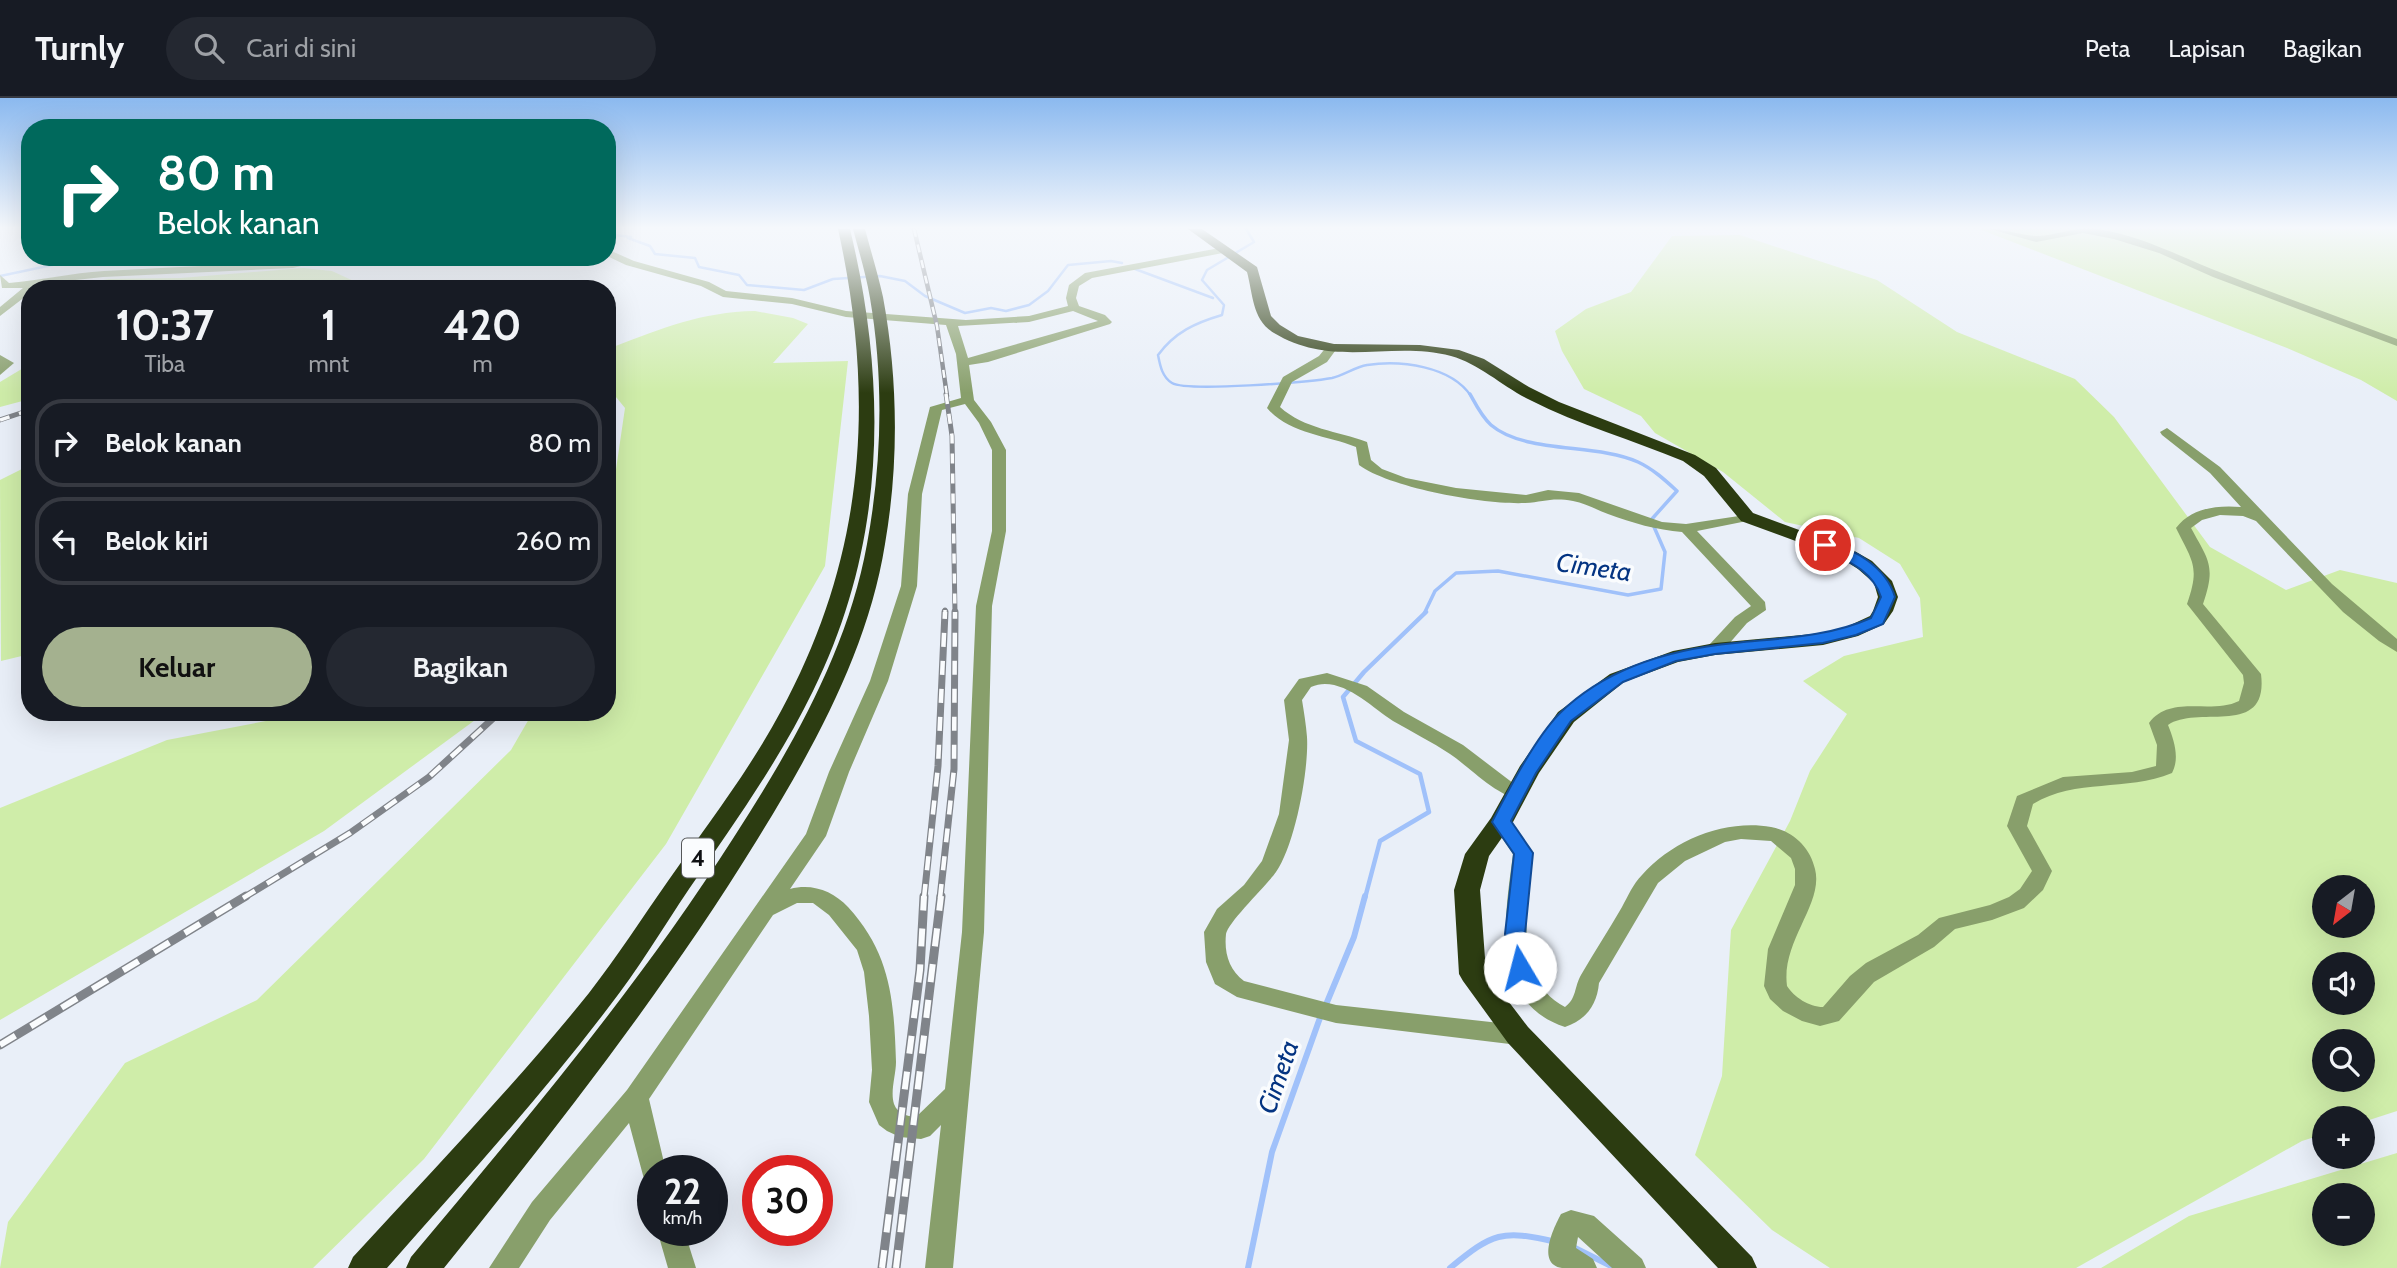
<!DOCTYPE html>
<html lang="id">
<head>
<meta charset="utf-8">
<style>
  :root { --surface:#171b24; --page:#242831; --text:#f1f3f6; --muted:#9ea1a6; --line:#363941; --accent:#a4b18f }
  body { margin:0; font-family:Cabin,sans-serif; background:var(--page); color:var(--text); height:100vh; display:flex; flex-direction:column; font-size:26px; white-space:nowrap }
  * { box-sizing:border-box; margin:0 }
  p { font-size:23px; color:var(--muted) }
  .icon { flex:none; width:38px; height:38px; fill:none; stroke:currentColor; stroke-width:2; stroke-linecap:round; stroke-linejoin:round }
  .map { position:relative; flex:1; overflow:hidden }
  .details { position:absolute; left:21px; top:182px; width:595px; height:441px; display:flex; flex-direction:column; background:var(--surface); border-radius:28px; box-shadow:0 7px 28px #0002 }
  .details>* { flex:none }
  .top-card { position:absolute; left:21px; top:21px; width:595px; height:147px; border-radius:28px; box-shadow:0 7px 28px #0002; background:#00695c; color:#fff; overflow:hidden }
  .needle { width:46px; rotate:211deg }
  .buttons { position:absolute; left:2312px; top:777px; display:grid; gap:14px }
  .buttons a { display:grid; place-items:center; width:63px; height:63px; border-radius:50%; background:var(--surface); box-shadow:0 7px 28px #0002; font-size:35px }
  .speed { position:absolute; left:637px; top:1057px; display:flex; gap:14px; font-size:35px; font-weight:700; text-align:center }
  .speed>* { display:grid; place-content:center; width:91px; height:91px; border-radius:50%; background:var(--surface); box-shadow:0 7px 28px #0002; line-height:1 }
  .speed small { font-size:18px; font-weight:400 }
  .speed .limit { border:10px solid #d22; background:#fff; color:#111 }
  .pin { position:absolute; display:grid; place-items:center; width:60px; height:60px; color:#fff; margin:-30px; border:4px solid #fff; border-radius:50%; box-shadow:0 2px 7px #0007 }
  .me { position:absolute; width:77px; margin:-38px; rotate:352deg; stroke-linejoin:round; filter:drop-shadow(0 0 5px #0008) }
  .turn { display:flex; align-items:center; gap:24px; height:147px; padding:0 21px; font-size:32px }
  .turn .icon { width:91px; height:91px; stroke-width:2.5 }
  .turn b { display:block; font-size:49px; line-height:60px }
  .eta { display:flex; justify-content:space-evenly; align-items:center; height:119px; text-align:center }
  .eta b { font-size:42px; font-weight:700; line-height:49px }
  .button { display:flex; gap:14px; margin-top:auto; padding:14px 21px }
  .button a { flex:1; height:80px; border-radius:42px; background:var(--accent); color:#111; font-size:28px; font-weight:700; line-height:80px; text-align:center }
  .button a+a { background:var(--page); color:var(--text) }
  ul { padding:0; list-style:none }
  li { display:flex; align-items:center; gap:21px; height:88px; margin:0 14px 10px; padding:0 7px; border:4px solid var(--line); border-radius:28px }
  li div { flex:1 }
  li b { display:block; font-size:26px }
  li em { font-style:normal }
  header { display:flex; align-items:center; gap:42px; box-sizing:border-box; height:98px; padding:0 35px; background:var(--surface); border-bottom:2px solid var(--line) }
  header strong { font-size:33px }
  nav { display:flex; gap:38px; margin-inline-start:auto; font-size:24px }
  .search { width:490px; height:63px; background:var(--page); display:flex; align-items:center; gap:18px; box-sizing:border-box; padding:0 24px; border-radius:38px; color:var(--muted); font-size:26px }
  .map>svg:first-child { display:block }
  .green { fill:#cfeda9; fill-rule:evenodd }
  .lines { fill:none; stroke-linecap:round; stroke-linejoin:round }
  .stream-far3 { stroke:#a0c1fa; stroke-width:2.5 }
  .stream-far2 { stroke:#a0c1fa; stroke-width:3.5 }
  .stream-far1 { stroke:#a0c1fa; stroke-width:4.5 }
  .stream { stroke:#a0c1fa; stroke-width:6 }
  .minor { fill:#889f6b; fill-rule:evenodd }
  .highway { fill:#2c3c11; fill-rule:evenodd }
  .rail-far3-casing { stroke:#80848a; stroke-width:4.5 }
  .rail-far2-casing { stroke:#80848a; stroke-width:5 }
  .rail-far1-casing { stroke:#80848a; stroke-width:7 }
  .rail-casing { stroke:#80848a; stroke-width:9 }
  .rail-far3 { stroke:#fafcfe; stroke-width:2.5; stroke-dasharray:8; stroke-linecap:butt }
  .rail-far2 { stroke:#fafcfe; stroke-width:3.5; stroke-dasharray:10; stroke-linecap:butt }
  .rail-far1 { stroke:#fafcfe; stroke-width:4.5; stroke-dasharray:14; stroke-linecap:butt }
  .rail { stroke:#fafcfe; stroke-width:6; stroke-dasharray:18; stroke-linecap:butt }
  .route { fill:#1a73e8; stroke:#114b97; stroke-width:2 }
  .labels { text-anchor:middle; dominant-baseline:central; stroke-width:7; stroke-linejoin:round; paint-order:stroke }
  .shield { fill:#fafcfe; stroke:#56585a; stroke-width:2 }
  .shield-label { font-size:23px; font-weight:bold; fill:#0f1114 }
  .water-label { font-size:26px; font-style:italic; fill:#043482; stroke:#fafcfe }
</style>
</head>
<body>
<header>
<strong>Turnly</strong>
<div class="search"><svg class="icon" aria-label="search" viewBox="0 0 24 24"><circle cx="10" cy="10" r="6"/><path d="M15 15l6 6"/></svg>Cari di sini</div>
<nav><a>Peta</a><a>Lapisan</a><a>Bagikan</a></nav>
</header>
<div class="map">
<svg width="2397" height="1170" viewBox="0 0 2397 1170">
  <rect width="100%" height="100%" fill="#e9eff8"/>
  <g class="green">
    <path d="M1979,131H2397V303L2361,282L2287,250Z"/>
    <path d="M1740,137L1877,182L1957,234L2075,281L2114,319L2210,449L2286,492L2340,472L2397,485V1013L2363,1024L2362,1020H2324V1036L2302,1043L2076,1170H1830L1772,1132L1695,1057L1722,978L1731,832L1790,723L1810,673L1847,616L1803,583L1844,558L1923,539L1920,500L1900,466L1859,440L1785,424L1723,374L1655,335L1641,318L1584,291L1562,253L1555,233L1586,211L1631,194L1672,138ZM2324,789H2362V828H2324ZM2324,866H2362V905H2324ZM2324,943H2362V982H2324Z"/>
    <path d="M303,170L332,173L371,191H161L103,181L181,180Z"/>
    <path d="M755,213L793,220L808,226L773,265L848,263L825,468L666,746L424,1061L313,1170H0L8,1124L125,965L257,902L511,652L533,614H607V433L625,310L607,288V260L613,249C663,230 701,214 755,213Z"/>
    <path d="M30,266V301L0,309V284Z"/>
    <path d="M30,367V556L1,563L0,382Z"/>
    <path d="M313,614H486L324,733L0,922V710L167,642Z"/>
    <path d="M2397,1055V1170H2101L2189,1118ZM2362,1097V1136H2324V1097Z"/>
  </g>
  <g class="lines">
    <g class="stream-far3">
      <path d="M1246,131L1254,144L1207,172L1202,182L1224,207L1222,217C1195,225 1175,234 1158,257C1160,267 1162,279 1172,285C1187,294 1310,284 1332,280C1344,277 1355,269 1367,267C1401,262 1451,268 1471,298"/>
      <path d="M607,136L631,139L628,140L650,148L655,156L695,160L699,169L739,177L747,187L804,192L833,181L880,178L905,183L925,198L965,215L991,210L1006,213L1029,207L1048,193L1068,167L1111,163L1122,165"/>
      <path d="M231,159L268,166"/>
      <path d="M1135,171L1213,200"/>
      <path d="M0,178L57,166H118L160,159"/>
    </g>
    <path class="stream-far2" d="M1424,516L1435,493L1456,475L1498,473L1628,497L1661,491L1665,454L1651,422L1677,393C1665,382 1653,371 1638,364C1596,345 1525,356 1491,327C1482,319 1476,307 1470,296"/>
    <path class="stream-far1" d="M1365,800L1380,743L1429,714L1420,676L1356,643L1343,599L1364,574L1426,514"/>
    <g class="stream">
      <path d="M1325,909L1354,839L1365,798"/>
      <path d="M1571,1148L1615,1170"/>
      <path d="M1248,1170L1272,1054L1321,917"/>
      <path d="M1450,1170C1493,1135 1501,1131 1556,1144"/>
    </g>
    <g class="minor">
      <path d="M1990,131C2006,131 2022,138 2038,138C2057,137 2075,129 2096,131C2141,137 2180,159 2222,175C2280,198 2339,219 2397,241V248L2213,179L2159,155L2114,141L2083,135L2036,144Z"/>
      <path d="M1225,149L1228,150V154L1092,180L1079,188L1076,200L1079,208L1105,217L1112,224L1110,226L988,264L969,267L974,302L991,324L1006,352V433L992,508L984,834L953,1170H925L941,1027L930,1038L921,1041L900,1039L887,1033L879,1027L869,1004L872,972L869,918L864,874L857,852L829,817L813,805H797L773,817L649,1001L666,1073H653V1085L644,1081L629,1025L550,1122L519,1170H489L532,1104L627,992L806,736L829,674L870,583L901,488L908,396L930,309L961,300L956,256L946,227L846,219L792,206L723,199L701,188L626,167L607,158V151L634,163L709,184L726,193L792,200L846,213L966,222L1029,218L1068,208L1066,200L1069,187L1085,175ZM1073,213L1098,223L968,260L958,228L1029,224ZM965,306L979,325L992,352V433L976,508L962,834L945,991L916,1019C906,1018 898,1016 894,1006C890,993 896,977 896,964C894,903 891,856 848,809C833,793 812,785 790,791L826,738L849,674L888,583L917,488L922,396L942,312Z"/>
      <path d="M316,159H337L293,170L103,179L57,184L38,191H30V195L0,218V209L23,190H2L0,177L9,185C41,182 72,175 104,173C167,169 230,167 293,164Z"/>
      <path d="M1328,247L1338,249L1327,264L1292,284L1280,309C1304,331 1338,333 1367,344L1371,362L1382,371L1406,380L1456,390L1526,397L1548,392L1579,395L1662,424L1686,426L1752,416L1754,419L1752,422L1697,433L1765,504L1766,512L1747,525L1721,555H1709L1707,551L1709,547L1735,519L1751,508L1682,434C1657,432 1632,425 1608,416C1597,412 1585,405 1573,403C1552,399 1544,404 1525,405C1486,407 1390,390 1359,367L1356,349C1326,337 1289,336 1267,310L1283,279L1319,258Z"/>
      <path d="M0,257L14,265L0,277Z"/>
      <path d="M2167,330L2220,369L2332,486L2397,541V554L2379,543L2343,514L2256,423L2243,418L2220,417L2202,422L2191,430C2209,463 2216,468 2203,506L2261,576C2269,641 2198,606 2168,627C2174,642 2180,660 2172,675C2126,694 2076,680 2033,706L2027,728L2052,773L2043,792L2024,810L1992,822L1955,831L1934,849L1874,884L1839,923L1820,928L1802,923L1783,913L1770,901L1764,888L1768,851L1795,787V771L1791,760L1771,743L1741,741L1725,744L1685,763L1658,785L1599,885C1597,907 1586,922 1565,929C1489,904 1505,818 1513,756L1491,724L1494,719H1508L1533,755C1528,804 1511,881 1565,909C1577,900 1574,889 1581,877C1594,854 1609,832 1622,809C1628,798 1633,786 1642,777C1673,742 1725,721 1771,729C1793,733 1810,749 1815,771C1824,806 1781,843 1787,888C1794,899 1809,909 1823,909L1850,878L1866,865L1918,837L1939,820L1990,807L2009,799L2020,791L2032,773L2007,728L2017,698L2063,679L2132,674L2156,668L2157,647L2149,625C2171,596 2211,617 2239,603L2244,585L2243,577L2187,506C2200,469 2193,464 2176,430C2191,410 2217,407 2241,409L2210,375L2162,337L2160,334Z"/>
      <path d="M1327,575L1367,588L1404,614L1463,647L1526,695L1523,700C1504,705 1467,667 1450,656C1432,644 1412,634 1393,623C1371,609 1340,576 1311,589L1302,602C1304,614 1306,627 1307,639C1309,672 1295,747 1276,774C1267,787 1228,824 1226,836C1224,855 1229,872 1244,883L1336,907L1518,927L1526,930L1530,937L1526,944L1518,947L1336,925L1237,899L1215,886L1206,864L1204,834L1217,811L1244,787L1262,763L1279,716L1289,642L1284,602L1299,581Z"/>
      <path d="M1571,1112L1594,1118L1642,1161L1646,1170H1612L1578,1139L1576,1150L1593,1161L1597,1170C1586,1170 1573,1170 1562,1170C1536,1166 1554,1129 1561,1116Z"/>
      <path d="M657,1132H684L696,1170H668Z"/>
    </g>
    <g class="highway">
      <path d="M838,131H850C888,289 886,445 813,593C779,663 733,727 689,791C662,831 638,872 608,910C539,1001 462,1085 387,1170H348L353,1159C433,1072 515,987 589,895C617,859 642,820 668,783C707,727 749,673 781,613C865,458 876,302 838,131Z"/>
      <path d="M853,131H865C871,154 878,176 883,199C898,280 899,365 885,446C868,553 813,651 757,742C664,893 555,1032 444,1170H406L411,1159C525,1023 639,888 734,739C792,649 848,552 867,446C882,365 884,281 870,200C866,176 859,154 853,131Z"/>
      <path d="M1188,131H1202L1257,169L1271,218L1280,227L1298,238L1334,246L1420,247L1459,252L1484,261L1529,289L1559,304L1695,357L1716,370L1753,415L1851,451L1872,463L1892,483L1898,499L1893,513L1884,526L1858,538L1823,547L1715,557L1678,564L1624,584L1574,624L1539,675L1513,724L1489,758L1480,792L1486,874L1528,929L1752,1159L1757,1170H1718L1508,945L1463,883L1459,876L1454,792L1465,756L1491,720L1520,668L1558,614L1610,576L1673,553L1715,545L1823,535L1844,530L1870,518L1873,513L1878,499L1874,485L1858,471L1839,459L1741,423L1704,378L1683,363C1633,342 1579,327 1530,302C1503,289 1480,266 1451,258C1391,242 1334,271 1274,235C1252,222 1253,196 1247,174Z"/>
    </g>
    <defs>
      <path id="rail-far3" d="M914,131L937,228L947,298"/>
      <g id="rail-far2">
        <path d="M946,296L952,338L955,516"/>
        <path d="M0,322L30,312"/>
        <path d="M945,516V512"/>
      </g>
      <g id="rail-far1">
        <path d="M243,800L350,735L429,679L500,614"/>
        <path d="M924,800L938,668L945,514"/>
        <path d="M940,800L954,671L955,514"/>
      </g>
      <g id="rail">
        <path d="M0,947L246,798"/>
        <path d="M882,1170L920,872L924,798"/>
        <path d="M896,1170L941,798"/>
      </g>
    </defs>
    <use href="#rail-far3" class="rail-far3-casing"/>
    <use href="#rail-far2" class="rail-far2-casing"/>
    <use href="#rail-far1" class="rail-far1-casing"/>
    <use href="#rail" class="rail-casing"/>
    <use href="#rail-far3" class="rail-far3"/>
    <use href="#rail-far2" class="rail-far2"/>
    <use href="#rail-far1" class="rail-far1"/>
    <use href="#rail" class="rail"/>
  </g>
  <linearGradient id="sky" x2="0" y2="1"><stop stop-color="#8bb9ef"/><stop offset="0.44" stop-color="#f5f8fc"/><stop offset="1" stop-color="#f5f8fc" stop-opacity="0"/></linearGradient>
  <rect width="2397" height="295" fill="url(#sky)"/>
  <path class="route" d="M1825,443C1855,451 1886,469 1895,499L1883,526L1856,537L1823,545L1715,556L1676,563L1623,584L1571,623L1536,675L1511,723L1533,755L1525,836L1530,870L1527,875L1520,877L1513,875L1505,836L1514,756L1492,724C1509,691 1535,640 1560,615C1607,569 1672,551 1735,545C1782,540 1828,539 1871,520L1881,499C1872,471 1845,462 1821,450L1819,447Z"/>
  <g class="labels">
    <rect class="shield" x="682" y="740.5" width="32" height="39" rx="5"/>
    <g class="shield-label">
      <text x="698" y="760">4</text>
    </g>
    <g class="water-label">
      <text transform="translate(1594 469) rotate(8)">Cimeta</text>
      <text transform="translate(1278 979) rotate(-71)">Cimeta</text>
    </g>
  </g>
</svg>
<div class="buttons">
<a><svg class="needle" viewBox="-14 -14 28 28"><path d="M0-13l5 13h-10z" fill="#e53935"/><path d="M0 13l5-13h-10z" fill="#9ea1a6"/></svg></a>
<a><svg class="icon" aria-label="sound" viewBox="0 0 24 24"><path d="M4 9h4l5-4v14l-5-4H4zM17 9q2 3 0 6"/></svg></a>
<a><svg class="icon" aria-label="search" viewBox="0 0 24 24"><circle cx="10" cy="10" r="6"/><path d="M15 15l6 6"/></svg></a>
<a>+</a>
<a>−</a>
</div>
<div class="speed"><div>22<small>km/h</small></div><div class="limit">30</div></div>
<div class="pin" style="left:1825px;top:447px;background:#d93025"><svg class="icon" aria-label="arrive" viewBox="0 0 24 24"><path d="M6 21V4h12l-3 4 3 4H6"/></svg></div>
<svg class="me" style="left:1520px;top:870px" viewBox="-20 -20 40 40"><circle r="19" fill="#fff"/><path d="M0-13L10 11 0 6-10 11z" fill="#1a73e8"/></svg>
<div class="top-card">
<div class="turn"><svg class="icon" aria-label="right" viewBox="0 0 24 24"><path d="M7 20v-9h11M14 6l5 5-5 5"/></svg><div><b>80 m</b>Belok kanan</div></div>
</div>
<section class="details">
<div class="eta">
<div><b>10:37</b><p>Tiba</p></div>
<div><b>1</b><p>mnt</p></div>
<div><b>420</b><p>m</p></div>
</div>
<ul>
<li><svg class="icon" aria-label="right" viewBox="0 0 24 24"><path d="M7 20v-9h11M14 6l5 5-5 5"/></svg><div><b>Belok kanan</b></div><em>80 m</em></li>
<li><svg class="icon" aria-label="left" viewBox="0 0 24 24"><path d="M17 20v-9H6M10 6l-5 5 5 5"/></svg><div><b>Belok kiri</b></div><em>260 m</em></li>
</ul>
<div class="button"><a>Keluar</a><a>Bagikan</a></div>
</section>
</div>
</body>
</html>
